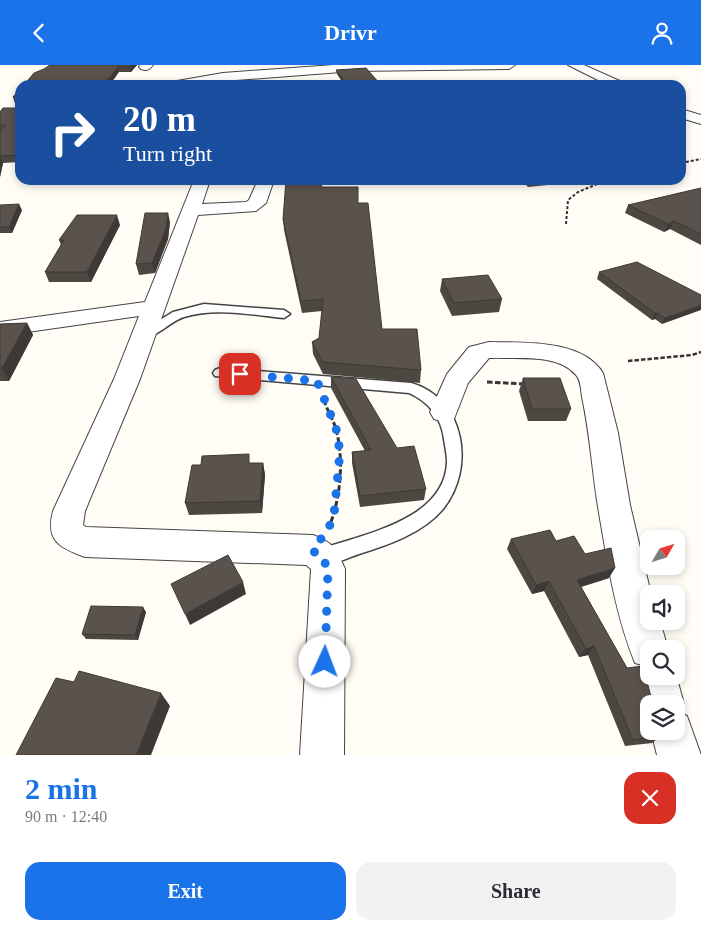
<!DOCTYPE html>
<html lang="en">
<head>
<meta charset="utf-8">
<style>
  :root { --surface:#fff; --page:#f2f2f3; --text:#2b2b33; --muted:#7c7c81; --accent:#1a73e8 }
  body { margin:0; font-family:Georgia,serif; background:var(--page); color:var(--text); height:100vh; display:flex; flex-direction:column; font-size:19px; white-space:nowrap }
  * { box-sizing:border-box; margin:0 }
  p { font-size:16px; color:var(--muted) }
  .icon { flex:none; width:28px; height:28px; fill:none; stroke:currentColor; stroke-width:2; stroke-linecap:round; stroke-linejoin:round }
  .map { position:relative; height:690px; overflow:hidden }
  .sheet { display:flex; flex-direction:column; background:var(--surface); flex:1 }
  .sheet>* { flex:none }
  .banner { position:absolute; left:15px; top:15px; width:671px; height:105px; border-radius:15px; box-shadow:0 2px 8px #0003; background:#1a4fa0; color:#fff; overflow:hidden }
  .needle { width:32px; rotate:51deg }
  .tools { position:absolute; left:640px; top:465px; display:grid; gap:10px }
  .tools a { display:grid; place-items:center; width:45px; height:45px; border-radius:10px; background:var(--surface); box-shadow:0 2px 8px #0003; font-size:25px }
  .pin { position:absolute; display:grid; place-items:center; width:42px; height:42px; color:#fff; margin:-21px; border-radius:10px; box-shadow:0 2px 8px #0006 }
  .me { position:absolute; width:55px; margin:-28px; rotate:2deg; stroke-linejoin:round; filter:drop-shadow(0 0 4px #0008) }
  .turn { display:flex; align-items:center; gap:18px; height:105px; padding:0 25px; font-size:22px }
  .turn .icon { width:65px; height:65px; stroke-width:2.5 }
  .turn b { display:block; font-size:35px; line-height:42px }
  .round { display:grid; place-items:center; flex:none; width:52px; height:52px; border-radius:15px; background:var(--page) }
  .overview { display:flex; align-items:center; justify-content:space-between; height:85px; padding:0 25px }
  h1 { font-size:30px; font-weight:600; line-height:38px; color:var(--accent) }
  .button { display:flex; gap:10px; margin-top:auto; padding:10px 25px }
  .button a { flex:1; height:58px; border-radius:15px; background:var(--accent); color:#fff; font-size:20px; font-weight:600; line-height:58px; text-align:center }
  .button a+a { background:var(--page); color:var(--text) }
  header { display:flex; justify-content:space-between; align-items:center; height:65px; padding:0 25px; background:var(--accent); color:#fff; font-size:22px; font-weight:600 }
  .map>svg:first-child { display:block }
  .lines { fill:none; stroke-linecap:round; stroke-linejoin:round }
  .lane-casing { stroke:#444; stroke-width:3 }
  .street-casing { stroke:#444; stroke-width:2 }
  .path-far2 { stroke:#333; stroke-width:2; stroke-dasharray:3 2; stroke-linecap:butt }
  .path-far1 { stroke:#333; stroke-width:2.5; stroke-dasharray:4.5 2; stroke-linecap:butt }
  .path { stroke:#333; stroke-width:3; stroke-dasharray:5.5 2.5; stroke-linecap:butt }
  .lane { fill:#fff; fill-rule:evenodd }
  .street { fill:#fff; fill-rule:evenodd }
  .wall { fill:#4d4742 }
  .shaded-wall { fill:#3f3936 }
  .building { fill:#5a524d; stroke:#3f3936 }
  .route { stroke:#1a73e8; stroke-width:9; stroke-dasharray:0 16.2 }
</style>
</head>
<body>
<header><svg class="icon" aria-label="back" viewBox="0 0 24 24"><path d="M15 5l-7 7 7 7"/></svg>Drivr<svg class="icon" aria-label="person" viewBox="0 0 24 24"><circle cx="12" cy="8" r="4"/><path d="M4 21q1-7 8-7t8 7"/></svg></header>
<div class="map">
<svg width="701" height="690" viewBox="0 0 701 690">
  <rect width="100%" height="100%" fill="#fffdf5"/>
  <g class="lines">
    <defs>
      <g id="lane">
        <path d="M204,239L284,245L290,249L284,253C252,250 216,242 184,252C170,256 154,276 139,272L137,269L173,247Z"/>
        <path d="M220,303L411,318C465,333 476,403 443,444C423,468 388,480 359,489C347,493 328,503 315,498L313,492L315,486C358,470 445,457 447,397C447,390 445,381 444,374C441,352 429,337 409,328L215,311L213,308L215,305Z"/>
      </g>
      <g id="street">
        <path d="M140,0H153C149,5 147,6 141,4L139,2Z"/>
        <path d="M334,0H515L509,4L354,6L223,16L198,20H171L177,16L223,8Z"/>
        <path d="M568,0H584L622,17L624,20H608Z"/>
        <path d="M681,44L701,50V59L681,53Z"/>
        <path d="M194,115H210L202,139L246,137L249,135L258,115H274L266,138L256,146L198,150L140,314L85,446L83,460L86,462L313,470C334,478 337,485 345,504L344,690H300L311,504L306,500L85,492C60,483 45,476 53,446L114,314L139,251L0,271V257L145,237Z"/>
        <path d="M489,277C524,278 582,274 603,308L618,368L630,440L651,529H649V556H660L668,584H649V611H676V610L684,639L681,648L687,651L701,690H657L651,666H676V639H649V652L644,639L637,611L642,600L635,598C615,549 607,494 598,442C592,405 590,369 582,332C581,326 581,315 576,310C558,288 516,294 489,293L468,318L454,354L444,357L434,354L430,347L447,309L469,282Z"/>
      </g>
    </defs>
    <use href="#lane" class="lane-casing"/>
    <use href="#street" class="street-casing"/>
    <g class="path-far2">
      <path d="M681,98L701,94"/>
      <path d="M566,159L568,135L578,127L607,115"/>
    </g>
    <path class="path-far1" d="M628,296L692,290L701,287"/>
    <g class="path">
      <path d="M487,317L525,319"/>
      <path d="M324,335C327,345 333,354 336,364C344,394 341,433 329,462"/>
    </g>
    <use href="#lane" class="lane"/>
    <use href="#street" class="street"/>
  </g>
  <g class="wall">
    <path d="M50,0H137L131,7H119L44,4Z"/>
    <path d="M336,5L381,20H344L337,9Z"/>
    <path d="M20,24V97L3,98L0,112V47L19,43V39H15L13,32Z"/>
    <path d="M522,115H578L577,117L528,122Z"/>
    <path d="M322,116V122L358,138L382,264L421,305L420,318L323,309L313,289L312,277L319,273L322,246L302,248L284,165L283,154Z"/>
    <path d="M701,123V180L670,164L664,167L625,148L628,140Z"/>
    <path d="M0,140L22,145L12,168H0Z"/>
    <path d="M170,157L168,174L155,208L139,210L136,199Z"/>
    <path d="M120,160L91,217H49L45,207L61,180L59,175Z"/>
    <path d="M599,207L701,230L662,259L655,254L652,255L597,214Z"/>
    <path d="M442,214L502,234L499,247L452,251L440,226Z"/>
    <path d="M27,258L33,270L9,316H0V259Z"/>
    <path d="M331,312L397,383L426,424L424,435L360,442L352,398V387L365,386L331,323Z"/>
    <path d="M523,313L571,344L566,356H528L519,326Z"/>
    <path d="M263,398L265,410L262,448L189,450L185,438L201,400Z"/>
    <path d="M511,474L556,476L585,489L609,513L581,522L627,603L651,632L653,639L660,633L667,639H649L661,671L652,678L625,681L588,590L579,592L544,526L532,529L507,484Z"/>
    <path d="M146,547L138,575L86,574L82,569Z"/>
  </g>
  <g class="shaded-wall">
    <path d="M131,0H137L131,7L130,2Z"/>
    <path d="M118,2L119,7L110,20H103Z"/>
    <path d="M0,91L3,98L0,112Z"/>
    <path d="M19,139L22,145L12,168L9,162Z"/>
    <path d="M168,148L170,157L168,174L155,208L152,198Z"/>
    <path d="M117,150L120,160L91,217L87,207Z"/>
    <path d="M674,156L670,164L664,167L668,159Z"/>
    <path d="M701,240V245L662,259L665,253Z"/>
    <path d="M655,248H658L655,254L652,255Z"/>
    <path d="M27,258L33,270L9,316L2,303Z"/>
    <path d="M263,398L265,410L262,448L260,436Z"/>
    <path d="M615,503L609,513L571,525L577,515Z"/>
    <path d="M549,516L544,526L532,529L536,520Z"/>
    <path d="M243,517L246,529L190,560L185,549Z"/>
    <path d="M143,542L146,547L138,575L135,570Z"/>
    <path d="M594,581L588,590L579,592L586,584Z"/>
    <path d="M161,628L170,641L151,690H136Z"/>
  </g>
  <g class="building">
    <path d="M50,0H131L130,2H118L103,20H24L34,8L44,4Z"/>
    <path d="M366,3L381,20H347L336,5Z"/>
    <path d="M20,24V90L0,91V92V66L6,60H0V47L3,43H19V32H13Z"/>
    <path d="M286,115L322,116L321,122H358V138H368L382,264H417L421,305L323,297L312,277L319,273L323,234L301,236L283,154Z"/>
    <path d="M701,123V169L674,156L668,159L628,140Z"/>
    <path d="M19,139L9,162H0V140Z"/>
    <path d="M145,148H168L166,164L152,198L136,199Z"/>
    <path d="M77,150H117L87,207H45L64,175H59Z"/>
    <path d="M637,197L701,230V240L665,253L658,248H655L599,207Z"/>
    <path d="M488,210L502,234L454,238L442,214Z"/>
    <path d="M27,258L2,303H0V259Z"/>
    <path d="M331,312L356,314L397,383L414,381L426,424L360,431L352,387L371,385Z"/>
    <path d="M523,313H560L571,344H532Z"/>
    <path d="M249,389V398H263L260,436L185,438L192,400H201L202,391Z"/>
    <path d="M550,465L556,476L574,471L585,489L611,483L615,503L577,515L627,603L643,601L651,632L654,639H649V666H660L661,671L633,675L594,581L586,584L549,516L536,520L511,474Z"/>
    <path d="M228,490L243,517L185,549L171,519Z"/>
    <path d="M91,541L143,542L135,570L82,569Z"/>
    <path d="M79,606L161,628L136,690H16L56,613L74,617Z"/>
    <path d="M660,633H664L667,639H660Z"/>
  </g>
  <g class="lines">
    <path class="route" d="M240,309L317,316L336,363L340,387L334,450L330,460L313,486L322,492L328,504L325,597"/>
  </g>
</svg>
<div class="tools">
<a><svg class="needle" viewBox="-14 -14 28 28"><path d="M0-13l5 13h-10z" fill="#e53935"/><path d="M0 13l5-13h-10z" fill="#7c7c81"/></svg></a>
<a><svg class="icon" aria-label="sound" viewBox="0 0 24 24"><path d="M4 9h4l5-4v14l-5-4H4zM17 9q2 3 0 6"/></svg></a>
<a><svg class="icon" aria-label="search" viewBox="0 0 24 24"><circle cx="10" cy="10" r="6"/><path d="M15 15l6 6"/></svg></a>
<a><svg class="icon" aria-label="layers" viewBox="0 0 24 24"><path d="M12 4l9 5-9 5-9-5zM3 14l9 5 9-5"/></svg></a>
</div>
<div class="pin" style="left:240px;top:309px;background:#d93025"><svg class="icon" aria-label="arrive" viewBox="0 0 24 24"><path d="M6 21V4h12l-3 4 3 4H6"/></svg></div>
<svg class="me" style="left:325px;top:597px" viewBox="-20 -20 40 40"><circle r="19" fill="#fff"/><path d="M0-13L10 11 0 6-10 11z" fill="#1a73e8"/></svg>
<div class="banner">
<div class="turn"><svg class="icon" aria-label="right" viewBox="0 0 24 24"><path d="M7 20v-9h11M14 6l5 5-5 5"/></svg><div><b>20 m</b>Turn right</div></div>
</div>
</div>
<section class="sheet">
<div class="overview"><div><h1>2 min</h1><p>90 m · 12:40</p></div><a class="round" style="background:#d93025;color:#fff"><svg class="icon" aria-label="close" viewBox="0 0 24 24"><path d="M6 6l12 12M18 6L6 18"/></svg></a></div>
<div class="button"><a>Exit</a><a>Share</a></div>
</section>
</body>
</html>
